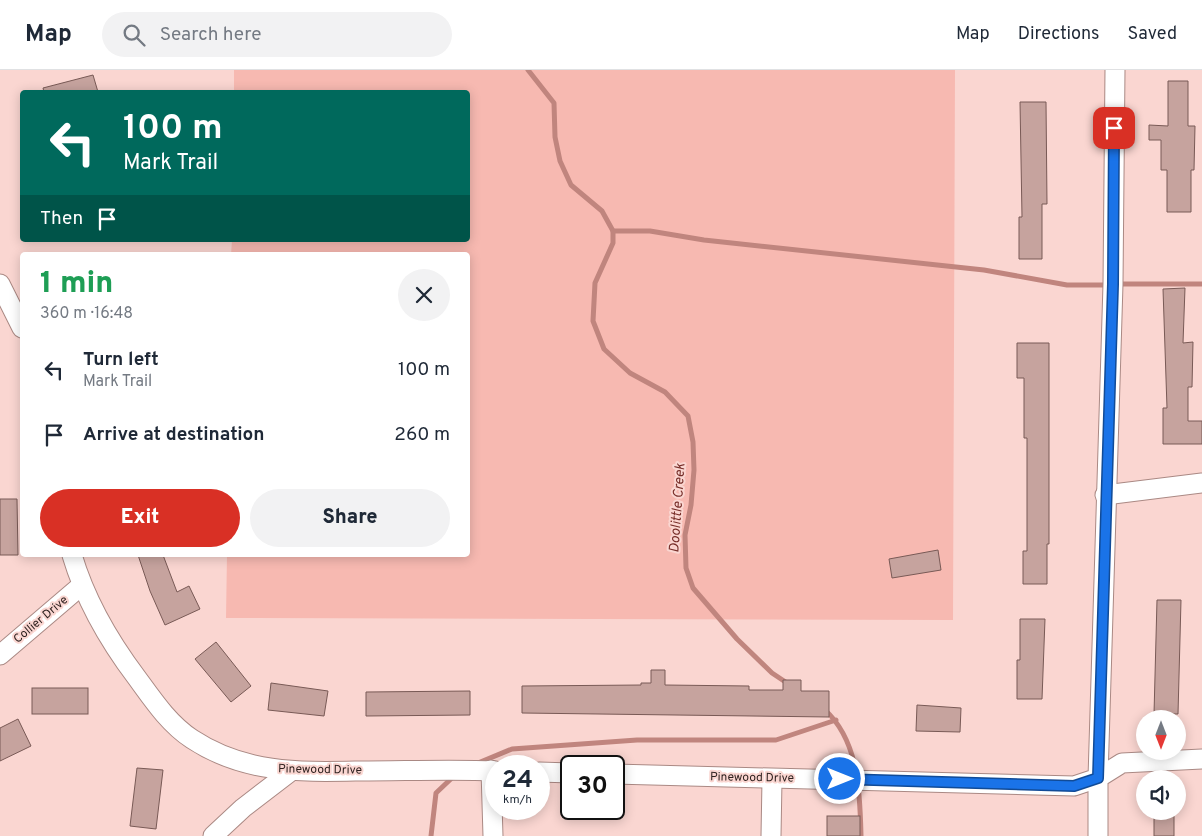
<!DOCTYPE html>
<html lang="en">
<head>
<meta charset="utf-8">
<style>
  :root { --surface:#fff; --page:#f2f2f3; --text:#1f2937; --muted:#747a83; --line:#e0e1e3; --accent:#d93025 }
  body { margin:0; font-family:Overpass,sans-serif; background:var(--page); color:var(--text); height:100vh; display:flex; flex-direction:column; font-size:19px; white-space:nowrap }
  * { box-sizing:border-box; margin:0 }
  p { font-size:16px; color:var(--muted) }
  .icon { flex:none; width:28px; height:28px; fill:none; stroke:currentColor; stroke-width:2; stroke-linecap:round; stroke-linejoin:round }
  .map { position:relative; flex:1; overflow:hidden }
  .side { position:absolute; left:20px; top:182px; width:450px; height:305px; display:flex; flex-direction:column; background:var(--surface); border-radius:5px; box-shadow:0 2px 12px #0003 }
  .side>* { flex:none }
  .top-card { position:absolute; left:20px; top:20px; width:450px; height:152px; border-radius:5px; box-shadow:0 2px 12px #0003; background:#00695c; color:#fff; overflow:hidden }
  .needle { width:32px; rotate:180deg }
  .buttons { position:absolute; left:1136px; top:640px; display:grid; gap:10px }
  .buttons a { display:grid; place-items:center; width:50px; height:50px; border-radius:50%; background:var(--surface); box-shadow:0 2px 12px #0003; font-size:25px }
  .speed { position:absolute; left:485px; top:685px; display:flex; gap:10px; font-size:25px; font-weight:700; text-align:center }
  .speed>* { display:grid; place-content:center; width:65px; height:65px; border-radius:50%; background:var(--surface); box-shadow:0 2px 12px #0003; line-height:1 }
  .speed small { font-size:12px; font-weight:400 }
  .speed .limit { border:2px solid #111; border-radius:8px; background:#fff; color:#111 }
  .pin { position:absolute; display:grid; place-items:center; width:42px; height:42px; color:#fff; margin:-21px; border-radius:10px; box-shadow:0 2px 8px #0006 }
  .me { position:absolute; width:55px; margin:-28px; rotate:90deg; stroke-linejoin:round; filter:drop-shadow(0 0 4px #0008) }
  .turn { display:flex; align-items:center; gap:18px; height:105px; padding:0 20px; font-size:22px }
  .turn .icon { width:65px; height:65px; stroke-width:2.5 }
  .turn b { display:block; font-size:35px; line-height:42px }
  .then { display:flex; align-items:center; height:48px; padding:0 20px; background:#0003; gap:10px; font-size:19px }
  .round { display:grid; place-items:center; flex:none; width:52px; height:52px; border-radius:26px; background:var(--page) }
  .overview { display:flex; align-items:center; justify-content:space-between; height:85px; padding:0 20px }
  h1 { font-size:30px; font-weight:800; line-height:38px; color:#1e9e55 }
  .cta { display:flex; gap:10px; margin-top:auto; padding:10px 20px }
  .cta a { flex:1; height:58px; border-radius:30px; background:var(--accent); color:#fff; font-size:20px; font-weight:800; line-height:58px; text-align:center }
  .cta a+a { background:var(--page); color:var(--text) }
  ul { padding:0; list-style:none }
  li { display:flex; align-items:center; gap:15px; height:65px; padding:0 20px }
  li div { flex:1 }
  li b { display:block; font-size:19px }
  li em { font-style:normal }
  header { display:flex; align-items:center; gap:30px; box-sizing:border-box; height:70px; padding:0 25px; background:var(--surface); border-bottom:1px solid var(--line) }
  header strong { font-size:24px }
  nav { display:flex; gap:28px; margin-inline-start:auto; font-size:18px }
  .search { width:350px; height:45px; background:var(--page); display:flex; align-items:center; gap:12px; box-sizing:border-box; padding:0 18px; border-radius:28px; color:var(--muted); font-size:19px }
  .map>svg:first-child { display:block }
  .green { fill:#f7b9b1 }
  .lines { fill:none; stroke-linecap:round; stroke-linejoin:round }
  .stream { stroke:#c0857e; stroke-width:5 }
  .building { fill:#c6a39e; stroke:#795a56 }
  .street-casing { stroke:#aa8984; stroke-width:21 }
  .street { stroke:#fff; stroke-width:19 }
  .route-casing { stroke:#114b97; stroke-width:12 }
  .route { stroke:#1a73e8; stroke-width:9 }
  .labels { text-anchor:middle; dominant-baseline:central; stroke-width:4; stroke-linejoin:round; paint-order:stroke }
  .street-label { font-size:12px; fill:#2e211f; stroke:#fad6d1 }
  .water-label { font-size:14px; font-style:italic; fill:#762d28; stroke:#fad6d1 }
</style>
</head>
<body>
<header>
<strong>Map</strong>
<div class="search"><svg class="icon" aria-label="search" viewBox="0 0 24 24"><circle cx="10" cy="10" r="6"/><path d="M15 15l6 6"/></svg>Search here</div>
<nav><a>Map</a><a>Directions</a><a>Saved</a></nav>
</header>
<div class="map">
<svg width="1202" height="766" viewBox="0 0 1202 766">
  <rect width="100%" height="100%" fill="#fad6d1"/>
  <path class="green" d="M234,0H955L953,550L226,548L227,485H468V185H231L232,170H468V22H234Z"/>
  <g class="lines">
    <g class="stream">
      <path d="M528,0L554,33L555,67L560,91L571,115L602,141L613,161V173L595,213L593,251L604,279L630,303L665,322L688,346L693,372L694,400L691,435L685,465L686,498L693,518L737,569L772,603L787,613"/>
      <path d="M613,161H650L704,170L984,200L1067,215H1109"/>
      <path d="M1118,214H1202"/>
      <path d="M825,640C859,671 860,723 861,766"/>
      <path d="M478,693L512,679L637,670H776L836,650"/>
      <path d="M431,766L436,723L455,705"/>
    </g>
  </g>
  <g class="building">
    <path d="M93,5L98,22H44L43,18Z"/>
    <path d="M1168,11H1188V56H1195L1194,100H1191V142H1167V100H1161V70H1149V55L1168,56Z"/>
    <path d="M1020,32H1046L1047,134H1042V189H1019V147H1022Z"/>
    <path d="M1185,218L1183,273L1193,272L1192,317H1188V351H1202V374H1163V338H1167L1163,219Z"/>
    <path d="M1017,273H1049V474H1047V514H1023V481H1027V368H1024V308H1017Z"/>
    <path d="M0,429H17L18,485H0Z"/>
    <path d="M938,480L941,500L892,508L889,489Z"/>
    <path d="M138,485H163L177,522L189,516L200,539L165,555L150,521Z"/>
    <path d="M1157,530H1181L1178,644H1154Z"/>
    <path d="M1020,549H1045L1042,629H1017V590H1020Z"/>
    <path d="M216,572L251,616L231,632L195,589Z"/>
    <path d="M651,600H665V615L749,616V620H783V610H801V621H829V647L522,643V616L641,615V613H651Z"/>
    <path d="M271,613L328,621L324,646L268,640Z"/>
    <rect x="32" y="618" width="56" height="26"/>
    <path d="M470,621V645L366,646V622Z"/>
    <path d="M917,635L961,638L960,662L916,661Z"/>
    <path d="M18,649L31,676L0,691V658Z"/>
    <path d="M137,698L163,700L156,759L130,756Z"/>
    <rect x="1154" y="741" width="20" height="25"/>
    <rect x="827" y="746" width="33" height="20"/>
  </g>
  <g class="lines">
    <defs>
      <g id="street">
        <path d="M0,214L22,258"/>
        <path d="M1105,425L1202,413"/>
        <path d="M72,485C85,529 109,571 137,608C153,630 169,654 192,669C245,704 301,702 360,701C405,701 451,699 496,701"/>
        <path d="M0,585L82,515"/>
        <path d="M491,700L493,766"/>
        <path d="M539,702L571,703"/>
        <path d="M614,704L1074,716L1098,708L1113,214L1115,0"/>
        <path d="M213,766L243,738L290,702"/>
        <path d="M771,766L772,710"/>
        <path d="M1098,766V708L1122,693L1202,689"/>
      </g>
    </defs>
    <use href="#street" class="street-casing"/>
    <use href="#street" class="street"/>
  </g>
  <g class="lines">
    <defs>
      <path id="route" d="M840,709L1074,716L1098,708L1113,214L1114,58"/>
    </defs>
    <use href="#route" class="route-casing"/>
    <use href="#route" class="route"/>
  </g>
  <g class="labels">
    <g class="street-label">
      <text transform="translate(41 550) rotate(-40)">Collier Drive</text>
      <text transform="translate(320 700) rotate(1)">Pinewood Drive</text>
      <text transform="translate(752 708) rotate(1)">Pinewood Drive</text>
    </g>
    <g class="water-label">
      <text transform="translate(678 438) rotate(-86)">Doolittle Creek</text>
    </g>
  </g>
</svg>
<div class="buttons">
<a><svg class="needle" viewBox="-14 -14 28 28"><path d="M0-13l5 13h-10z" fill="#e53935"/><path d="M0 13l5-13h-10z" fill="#747a83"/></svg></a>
<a><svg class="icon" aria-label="sound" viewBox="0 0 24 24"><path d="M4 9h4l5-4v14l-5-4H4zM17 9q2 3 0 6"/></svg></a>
</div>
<div class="speed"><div>24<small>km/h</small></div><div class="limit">30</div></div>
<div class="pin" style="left:1114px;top:58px;background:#d93025"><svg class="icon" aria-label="arrive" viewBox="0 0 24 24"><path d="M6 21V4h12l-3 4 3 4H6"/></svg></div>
<svg class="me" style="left:840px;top:709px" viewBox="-20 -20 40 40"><circle r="17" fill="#1a73e8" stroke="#fff" stroke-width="3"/><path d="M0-11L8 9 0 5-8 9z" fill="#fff"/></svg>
<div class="top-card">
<div class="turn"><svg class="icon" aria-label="left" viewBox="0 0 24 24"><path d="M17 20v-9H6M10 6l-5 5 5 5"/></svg><div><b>100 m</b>Mark Trail</div></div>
<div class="then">Then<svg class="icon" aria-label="arrive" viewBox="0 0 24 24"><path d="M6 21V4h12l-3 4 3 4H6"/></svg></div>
</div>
<section class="side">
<div class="overview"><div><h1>1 min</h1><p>360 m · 16:48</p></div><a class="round"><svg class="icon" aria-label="close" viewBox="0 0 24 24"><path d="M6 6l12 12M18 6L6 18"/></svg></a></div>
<ul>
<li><svg class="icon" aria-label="left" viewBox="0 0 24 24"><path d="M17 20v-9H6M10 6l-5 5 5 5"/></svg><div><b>Turn left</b><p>Mark Trail</p></div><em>100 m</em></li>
<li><svg class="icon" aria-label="arrive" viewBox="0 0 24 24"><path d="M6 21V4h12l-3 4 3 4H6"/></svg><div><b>Arrive at destination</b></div><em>260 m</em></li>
</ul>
<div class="cta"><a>Exit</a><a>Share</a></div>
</section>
</div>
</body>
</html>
